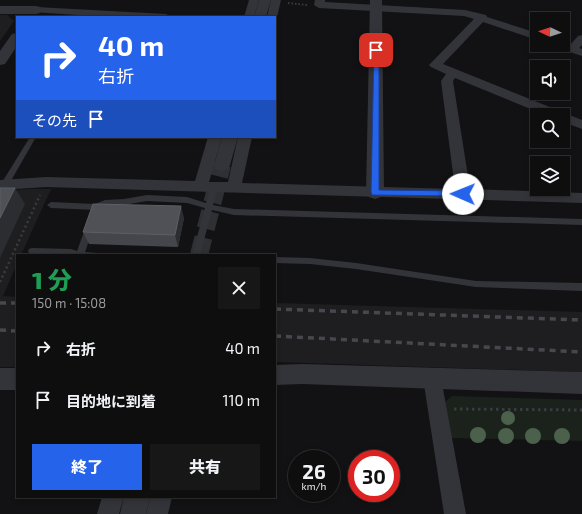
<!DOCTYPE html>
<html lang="ja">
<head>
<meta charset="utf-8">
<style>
  :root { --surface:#0e0e0f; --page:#171718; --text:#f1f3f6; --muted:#9b9c9e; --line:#2e2e2f; --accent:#2563eb }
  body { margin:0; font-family:"Exo 2","Noto Sans JP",sans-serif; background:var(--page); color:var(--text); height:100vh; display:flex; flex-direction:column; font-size:15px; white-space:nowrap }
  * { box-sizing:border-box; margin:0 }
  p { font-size:13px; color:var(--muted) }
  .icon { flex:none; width:22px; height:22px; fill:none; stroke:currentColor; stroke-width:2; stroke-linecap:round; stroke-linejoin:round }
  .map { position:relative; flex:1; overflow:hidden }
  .details { position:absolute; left:16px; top:254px; width:260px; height:244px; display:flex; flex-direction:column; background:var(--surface); border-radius:0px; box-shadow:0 2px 6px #0003,0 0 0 1px var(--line) }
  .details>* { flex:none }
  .hud { position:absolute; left:16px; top:16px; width:260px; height:122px; border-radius:0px; box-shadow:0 2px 6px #0003,0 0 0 1px var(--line); background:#2563eb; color:#fff; overflow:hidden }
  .needle { width:26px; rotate:274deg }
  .tools { position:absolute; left:530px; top:12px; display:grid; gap:8px }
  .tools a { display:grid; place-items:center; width:40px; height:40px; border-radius:0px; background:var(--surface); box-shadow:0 2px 6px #0003,0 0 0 1px var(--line); font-size:20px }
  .speed { position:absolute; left:288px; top:450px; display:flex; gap:8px; font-size:20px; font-weight:700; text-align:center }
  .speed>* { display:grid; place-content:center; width:52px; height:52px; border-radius:50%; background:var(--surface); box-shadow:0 2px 6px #0003,0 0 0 1px var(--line); line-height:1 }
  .speed small { font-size:10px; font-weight:400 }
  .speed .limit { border:6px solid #d22; background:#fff; color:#111 }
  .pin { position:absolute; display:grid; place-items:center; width:34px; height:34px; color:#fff; margin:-17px; border-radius:8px; box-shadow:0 2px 6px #0006 }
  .me { position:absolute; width:44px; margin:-22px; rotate:271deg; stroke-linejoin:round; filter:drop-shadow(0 0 3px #0008) }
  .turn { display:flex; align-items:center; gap:14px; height:84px; padding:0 16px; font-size:18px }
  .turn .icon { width:52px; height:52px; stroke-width:2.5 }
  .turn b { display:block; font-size:28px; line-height:34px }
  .then { display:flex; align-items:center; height:38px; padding:0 16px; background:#0003; gap:8px; font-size:15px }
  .round { display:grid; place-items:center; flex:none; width:42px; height:42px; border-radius:0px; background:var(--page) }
  .overview { display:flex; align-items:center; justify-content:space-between; height:68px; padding:0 16px }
  h1 { font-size:24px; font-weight:800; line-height:30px; color:#1e9e55 }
  .button { display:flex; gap:8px; margin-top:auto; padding:8px 16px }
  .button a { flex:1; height:46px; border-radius:0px; background:var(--accent); color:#fff; font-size:16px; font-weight:800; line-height:46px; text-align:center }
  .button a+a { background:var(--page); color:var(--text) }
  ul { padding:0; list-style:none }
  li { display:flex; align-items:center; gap:12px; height:52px; padding:0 16px }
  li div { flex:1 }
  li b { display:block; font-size:15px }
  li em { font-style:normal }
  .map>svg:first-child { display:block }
  .built { fill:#1e1e21 }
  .green { fill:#1a221b }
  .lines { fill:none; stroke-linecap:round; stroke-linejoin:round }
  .tertiary-tunnel { stroke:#2f3034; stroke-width:18; stroke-dasharray:18 9; stroke-linecap:butt }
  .path-far2 { stroke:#393b40; stroke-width:2; stroke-dasharray:1.5 2; stroke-linecap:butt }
  .path-far1 { stroke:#393b40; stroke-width:2.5; stroke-dasharray:2 3; stroke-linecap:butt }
  .path { stroke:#393b40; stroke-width:3; stroke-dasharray:2.5 3.5; stroke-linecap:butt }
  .service { fill:#333439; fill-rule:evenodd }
  .minor { fill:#333439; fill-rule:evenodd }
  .tertiary { fill:#333439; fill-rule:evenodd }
  .rail { stroke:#46484e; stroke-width:3.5; stroke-dasharray:6 5; stroke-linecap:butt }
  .tree { fill:#4b614c }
  .wall { fill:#45464c }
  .shaded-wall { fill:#2c2d31 }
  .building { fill:#4f5157; stroke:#5c5f66 }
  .route { fill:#2563eb; stroke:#184099 }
</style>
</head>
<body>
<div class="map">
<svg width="582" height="514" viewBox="0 0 582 514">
  <rect width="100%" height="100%" fill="#121214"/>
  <g class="built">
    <path d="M0,15H7L14,21L0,41Z"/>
    <path d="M28,189H51L21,255H17V264L3,296L17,297V367H0V191Z"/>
    <path d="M275,303L582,312V372L275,362Z"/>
  </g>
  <path class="green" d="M452,396L582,400V441L450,438L444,403Z"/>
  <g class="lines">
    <path class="tertiary-tunnel" d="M199,255L222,165"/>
    <path class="path-far2" d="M288,3L307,5"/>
    <path class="path-far1" d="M0,282L40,195"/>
    <path class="path" d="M454,409L582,410"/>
    <g class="service">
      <path d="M30,137H36L8,186H2L1,184Z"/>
      <path d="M214,184L218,187L213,205L234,209L582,219V225L234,215L212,210L200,255H192L205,208L187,203L147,201L124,205L106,206L96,210L51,208L47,205L51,202L95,204L105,200L124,199L147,195L187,197L206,203L210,187Z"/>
      <path d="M89,226L93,229L85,252L97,253L98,255L32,254L29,253L28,251L29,249L32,248L71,249L77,251L85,229Z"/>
      <path d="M275,257L310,258L356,263L476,281L582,283V291L476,287L356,269L310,264L275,263Z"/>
    </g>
    <g class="minor">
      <path d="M249,0H259L254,17H244Z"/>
      <path d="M271,0H281L277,17L275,19V17H267Z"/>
      <path d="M315,0H325V2L465,10L486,15L487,17L537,33V40L483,22L443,64L582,120V129L563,122V115H545L455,78L453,81L470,189L582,193V203L46,187L0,190V180L46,177L195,181L208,137H222L209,182H228L238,137H252L242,183L455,189L441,81L446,74L431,67L429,65L474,19L464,16L319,8L314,5Z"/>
      <path d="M36,7L166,14L171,17H108L32,12L31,10Z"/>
      <path d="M582,35V45L579,48L582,49V56L555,47L553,45H563V43L570,45L578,36Z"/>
      <path d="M432,369L439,372L441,378L466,514H444L423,378L425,372Z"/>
      <path d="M102,497H124L119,514H97Z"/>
      <path d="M150,497H172L168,514H146Z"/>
    </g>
    <g class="tertiary">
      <path d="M259,0H271L266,17H254Z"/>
      <path d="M370,0H382L384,193L381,197L375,199L369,197L366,193Z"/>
      <path d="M0,6H36L40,7L42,10L40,13L36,14H0Z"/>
      <path d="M17,33V46L5,64L0,65V51L12,34Z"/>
      <path d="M222,137H238L230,165L228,169L222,171L216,169L214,165Z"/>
      <path d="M302,364L582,372V394L302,384L275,385V365Z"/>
      <rect x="0" y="368" width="17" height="22"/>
      <path d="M124,497H150L146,514H120Z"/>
    </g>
    <g class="rail">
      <path d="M0,303H17"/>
      <path d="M275,309L582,320"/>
      <path d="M0,330L17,331"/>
      <path d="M275,336L582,352"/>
    </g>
  </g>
  <g class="tree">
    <circle cx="508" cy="418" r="7"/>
    <circle cx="478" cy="435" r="8"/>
    <circle cx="506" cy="436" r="8"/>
    <circle cx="533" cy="436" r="8"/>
    <circle cx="562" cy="436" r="8"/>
  </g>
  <path class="wall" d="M184,218L178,247L89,244L83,232Z"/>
  <g class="shaded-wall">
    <path d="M15,188L25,204L0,258V218Z"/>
    <path d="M181,206L184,218L178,247L175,235Z"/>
  </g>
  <g class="building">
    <path d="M0,188H15L0,218Z"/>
    <path d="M93,204L181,206L175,235L83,232Z"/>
  </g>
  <path class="route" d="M374,49L379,50V190L463,191L466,192L467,194L466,196L372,195L371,192Z"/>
</svg>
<div class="tools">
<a><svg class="needle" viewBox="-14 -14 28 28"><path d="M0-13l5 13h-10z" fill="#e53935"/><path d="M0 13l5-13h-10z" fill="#9b9c9e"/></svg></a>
<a><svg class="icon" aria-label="sound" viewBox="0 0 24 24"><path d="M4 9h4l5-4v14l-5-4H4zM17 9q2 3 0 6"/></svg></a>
<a><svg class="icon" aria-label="search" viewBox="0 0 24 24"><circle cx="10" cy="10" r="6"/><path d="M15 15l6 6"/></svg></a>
<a><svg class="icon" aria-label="layers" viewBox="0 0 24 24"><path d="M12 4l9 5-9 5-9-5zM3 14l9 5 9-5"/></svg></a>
</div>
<div class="speed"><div>26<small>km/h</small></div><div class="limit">30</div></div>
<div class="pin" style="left:376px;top:50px;background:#d93025"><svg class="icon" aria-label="arrive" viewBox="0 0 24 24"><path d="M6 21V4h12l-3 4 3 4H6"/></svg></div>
<svg class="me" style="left:463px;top:194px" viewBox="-20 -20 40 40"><circle r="19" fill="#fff"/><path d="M0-13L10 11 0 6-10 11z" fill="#2563eb"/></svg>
<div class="hud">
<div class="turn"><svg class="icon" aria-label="right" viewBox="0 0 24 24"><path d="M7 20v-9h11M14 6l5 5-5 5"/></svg><div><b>40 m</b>右折</div></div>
<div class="then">その先<svg class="icon" aria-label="arrive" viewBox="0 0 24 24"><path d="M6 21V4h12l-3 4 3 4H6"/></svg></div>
</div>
<section class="details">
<div class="overview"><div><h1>1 分</h1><p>150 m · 15:08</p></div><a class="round"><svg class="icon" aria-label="close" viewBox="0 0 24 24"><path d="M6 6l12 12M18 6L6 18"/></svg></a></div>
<ul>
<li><svg class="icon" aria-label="right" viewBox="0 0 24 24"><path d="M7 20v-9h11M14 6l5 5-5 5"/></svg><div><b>右折</b></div><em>40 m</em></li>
<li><svg class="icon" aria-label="arrive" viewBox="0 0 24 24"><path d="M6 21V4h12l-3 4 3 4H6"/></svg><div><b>目的地に到着</b></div><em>110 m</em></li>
</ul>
<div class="button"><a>終了</a><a>共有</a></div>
</section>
</div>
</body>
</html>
